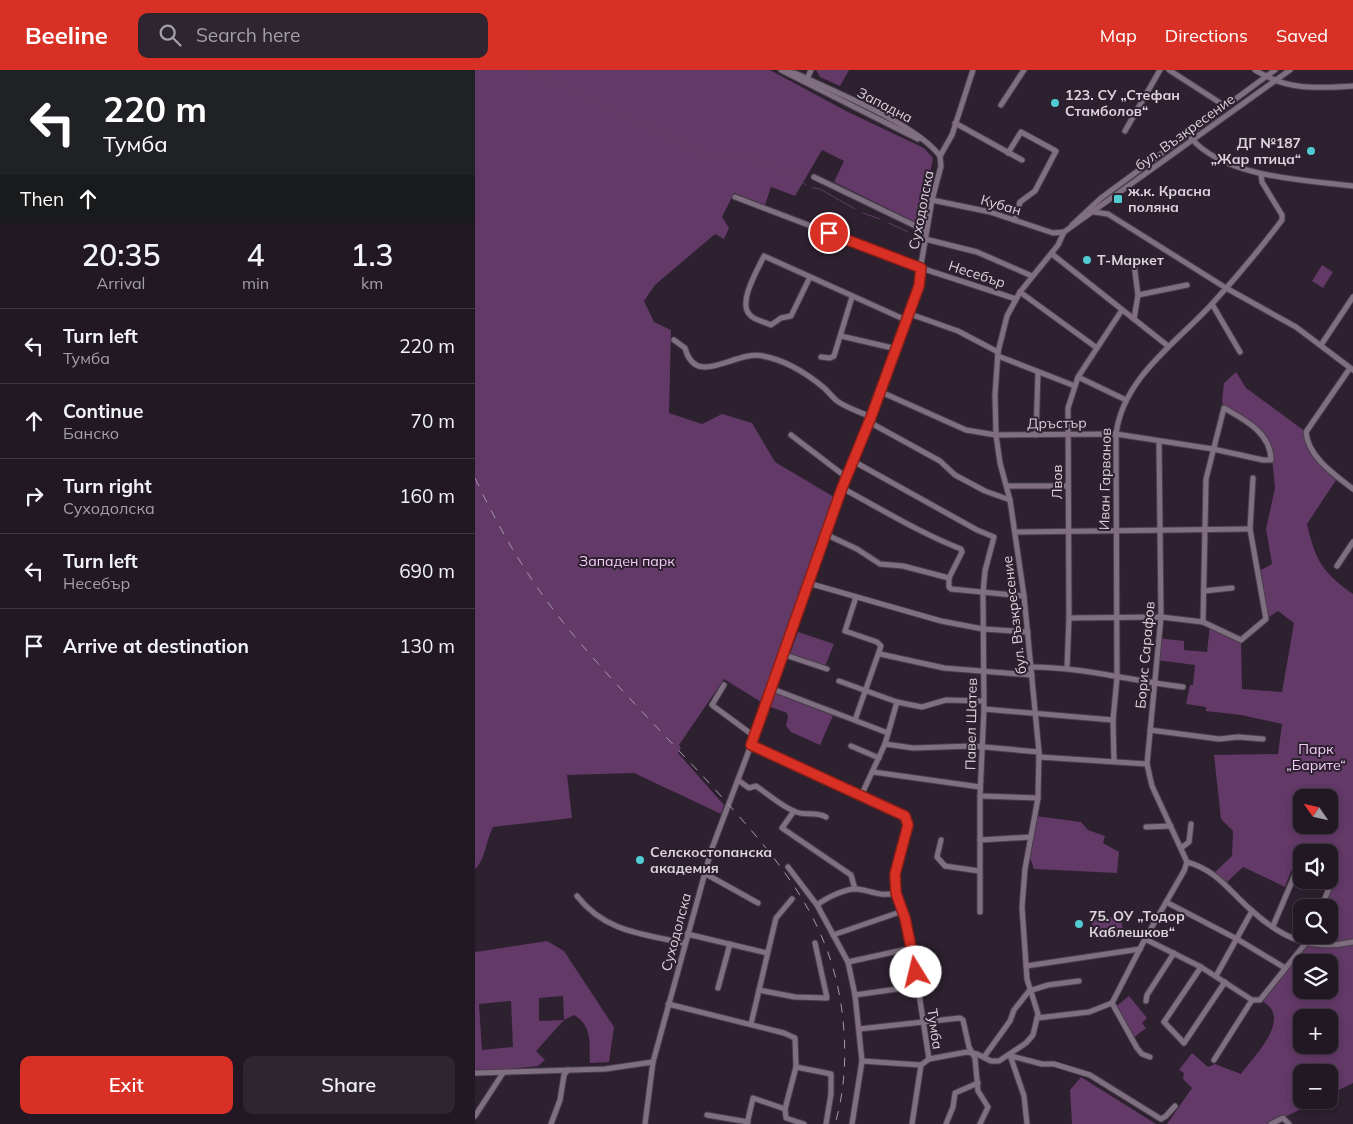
<!DOCTYPE html>
<html lang="en">
<head>
<meta charset="utf-8">
<style>
  :root { --surface:#221823; --page:#2e2530; --text:#f1f3f6; --muted:#a2a0a6; --line:#3f3741; --accent:#d93025 }
  body { margin:0; font-family:Mulish,sans-serif; background:var(--page); color:var(--text); height:100vh; display:flex; flex-direction:column; font-size:19px; white-space:nowrap }
  * { box-sizing:border-box; margin:0 }
  p { font-size:16px; color:var(--muted) }
  .icon { flex:none; width:28px; height:28px; fill:none; stroke:currentColor; stroke-width:2; stroke-linecap:round; stroke-linejoin:round }
  .map { position:relative; flex:1; overflow:hidden }
  .drawer { display:flex; flex-direction:column; background:var(--surface); width:475px }
  .drawer>* { flex:none }
  .hud { background:#202124; color:#fff; overflow:hidden }
  .needle { width:32px; rotate:304deg }
  .tools { position:absolute; left:818px; top:719px; display:grid; gap:10px }
  .tools a { display:grid; place-items:center; width:45px; height:45px; border-radius:10px; background:var(--surface); box-shadow:0 2px 8px #0003,0 0 0 1px var(--line); font-size:25px }
  .pin { position:absolute; display:grid; place-items:center; width:42px; height:42px; color:#fff; margin:-21px; border:2px solid #fff; border-radius:50%; box-shadow:0 1px 5px #0007 }
  .me { position:absolute; width:55px; margin:-28px; rotate:351deg; stroke-linejoin:round; filter:drop-shadow(0 0 4px #0008) }
  .turn { display:flex; align-items:center; gap:18px; height:105px; padding:0 20px; font-size:22px }
  .turn .icon { width:65px; height:65px; stroke-width:2.5 }
  .turn b { display:block; font-size:35px; line-height:42px }
  .then { display:flex; align-items:center; height:48px; padding:0 20px; background:#0003; gap:10px; font-size:19px }
  .eta { display:flex; justify-content:space-evenly; align-items:center; height:85px; text-align:center }
  .eta b { font-size:30px; font-weight:600; line-height:35px }
  .primary-button { display:flex; gap:10px; margin-top:auto; padding:10px 20px }
  .primary-button a { flex:1; height:58px; border-radius:10px; background:var(--accent); color:#fff; font-size:20px; font-weight:600; line-height:58px; text-align:center }
  .primary-button a+a { background:var(--page); color:var(--text) }
  ul { padding:0; list-style:none }
  li { display:flex; align-items:center; gap:15px; height:75px; padding:0 20px; border-top:1px solid var(--line) }
  li div { flex:1 }
  li b { display:block; font-size:19px }
  li em { font-style:normal }
  header { display:flex; align-items:center; gap:30px; box-sizing:border-box; height:70px; padding:0 25px; background:var(--accent); color:#fff }
  header strong { font-size:24px }
  nav { display:flex; gap:28px; margin-inline-start:auto; font-size:18px }
  .search { width:350px; height:45px; background:var(--page); display:flex; align-items:center; gap:12px; box-sizing:border-box; padding:0 18px; border-radius:10px; color:var(--muted); font-size:19px }
  main { display:flex; flex:1; min-height:0 }
  .map>svg:first-child { display:block }
  .green { fill:#623967; fill-rule:evenodd }
  .lines { fill:none; stroke-linecap:round; stroke-linejoin:round }
  .stream { stroke:#5d3f61; stroke-width:1 }
  .minor-casing { stroke:#493e4a; stroke-width:7 }
  .minor { stroke:#7f6f80; stroke-width:5 }
  .rail { stroke:#a399a4; stroke-width:1; stroke-dasharray:9 9; stroke-linecap:butt }
  .route-casing { stroke:#8d1f18; stroke-width:12 }
  .route { stroke:#d93025; stroke-width:9 }
  .poi-dot { fill:#51ccd3; stroke:#2d202f; stroke-width:2 }
  .labels { text-anchor:middle; dominant-baseline:central; stroke-width:4; stroke-linejoin:round; paint-order:stroke }
  .poi-label { font-size:14px; font-weight:bold; fill:#dcd3dd; stroke:#2d202f; text-anchor:start }
  .street-label { font-size:14px; fill:#dcd3dd; stroke:#2d202f }
  .park-label { font-size:14px; fill:#f7ccfc; stroke:#2d202f }
</style>
</head>
<body>
<header>
<strong>Beeline</strong>
<div class="search"><svg class="icon" aria-label="search" viewBox="0 0 24 24"><circle cx="10" cy="10" r="6"/><path d="M15 15l6 6"/></svg>Search here</div>
<nav><a>Map</a><a>Directions</a><a>Saved</a></nav>
</header>
<main>
<section class="drawer">
<div class="hud">
<div class="turn"><svg class="icon" aria-label="left" viewBox="0 0 24 24"><path d="M17 20v-9H6M10 6l-5 5 5 5"/></svg><div><b>220 m</b>Тумба</div></div>
<div class="then">Then<svg class="icon" aria-label="ahead" viewBox="0 0 24 24"><path d="M12 20V5M6 11l6-6 6 6"/></svg></div>
</div>
<div class="eta">
<div><b>20:35</b><p>Arrival</p></div>
<div><b>4</b><p>min</p></div>
<div><b>1.3</b><p>km</p></div>
</div>
<ul>
<li><svg class="icon" aria-label="left" viewBox="0 0 24 24"><path d="M17 20v-9H6M10 6l-5 5 5 5"/></svg><div><b>Turn left</b><p>Тумба</p></div><em>220 m</em></li>
<li><svg class="icon" aria-label="ahead" viewBox="0 0 24 24"><path d="M12 20V5M6 11l6-6 6 6"/></svg><div><b>Continue</b><p>Банско</p></div><em>70 m</em></li>
<li><svg class="icon" aria-label="right" viewBox="0 0 24 24"><path d="M7 20v-9h11M14 6l5 5-5 5"/></svg><div><b>Turn right</b><p>Суходолска</p></div><em>160 m</em></li>
<li><svg class="icon" aria-label="left" viewBox="0 0 24 24"><path d="M17 20v-9H6M10 6l-5 5 5 5"/></svg><div><b>Turn left</b><p>Несебър</p></div><em>690 m</em></li>
<li><svg class="icon" aria-label="arrive" viewBox="0 0 24 24"><path d="M6 21V4h12l-3 4 3 4H6"/></svg><div><b>Arrive at destination</b></div><em>130 m</em></li>
</ul>
<div class="primary-button"><a>Exit</a><a>Share</a></div>
</section>
<div class="map">
<svg width="878" height="1054" viewBox="0 0 878 1054">
  <rect width="100%" height="100%" fill="#2d202f"/>
  <g class="green">
    <path d="M0,0H295L373,42L449,78L458,88L447,144L442,153L359,112L369,91L347,80L320,126L296,117L290,135L259,123L247,147L254,158L249,169L240,164L180,215L169,231L179,252L196,260L194,343L227,354L247,344L277,353L300,392L359,427L286,632L249,609L204,675L206,678L203,683L249,735L246,744L159,703L92,705L97,748L18,757C11,770 10,791 0,799Z"/>
    <path d="M341,0H374L365,16L345,7Z"/>
    <path d="M847,195L858,202L848,218L837,211Z"/>
    <path d="M761,302L771,318L831,362L835,377L863,407L832,454C840,490 848,503 878,524V1013L854,1025V1002H826V1030H844L796,1054H692L717,1018L708,1009L709,1003L704,1000L717,983L733,997L740,994L766,1004C780,985 820,946 785,930L834,865H854V838L846,837L860,804L854,800V782H826V787L822,785L810,817L768,797L750,814L739,803L757,786L758,761L746,749L739,685L803,684L807,654L766,645L731,641V637L711,634L715,615H718L720,595L681,590L683,568L709,571V580L732,582L735,555L766,570L767,619L807,622L819,553L803,541L791,549L784,501L797,494L791,459L800,418L796,379L781,357L749,338L747,331L749,313ZM826,728H854V755H826ZM826,892H854V920H826ZM826,948H854V975H826Z"/>
    <path d="M323,562L359,574L350,596L315,584Z"/>
    <path d="M295,618L360,641L345,675L316,662L311,656L313,647L312,643L290,635Z"/>
    <path d="M560,746L606,752L613,760L630,766L628,773L644,782L642,803L559,799L553,782Z"/>
    <path d="M646,846L648,864L619,868L617,850Z"/>
    <path d="M72,871L89,881L139,957L134,992L115,993C114,974 118,956 99,945L89,950L61,981L70,990L63,996L0,1003V882ZM88,926L89,950L64,951V928ZM36,931L38,977L7,980L4,934Z"/>
    <path d="M654,926L672,948L667,953L671,958L658,968L639,938Z"/>
    <path d="M606,1007L681,1054H597L595,1020Z"/>
  </g>
  <g class="lines">
    <g class="stream">
      <path d="M55,0L238,89H278L288,92L323,108L331,115"/>
      <path d="M338,118L345,119L380,139"/>
      <path d="M388,143L405,149"/>
      <path d="M414,153L433,162"/>
    </g>
    <defs>
      <g id="minor">
        <path d="M306,0L322,4C360,22 441,54 465,86"/>
        <path d="M694,0L750,36"/>
        <path d="M780,0C814,21 840,18 878,16"/>
        <path d="M308,1L443,69"/>
        <path d="M331,11L336,0"/>
        <path d="M526,35L549,0"/>
        <path d="M480,53L547,90"/>
        <path d="M650,61L685,0"/>
        <path d="M716,68C750,108 830,110 878,116"/>
        <path d="M533,83L546,62L581,81L560,121L545,132L540,149"/>
        <path d="M339,107L451,161"/>
        <path d="M260,127L446,198L541,229"/>
        <path d="M457,130L515,142L578,163L589,162"/>
        <path d="M619,142L633,144L751,218L821,257L878,300"/>
        <path d="M597,155L626,128L800,0"/>
        <path d="M450,169L502,182L557,206"/>
        <path d="M577,184L693,276"/>
        <path d="M659,194L663,225"/>
        <path d="M335,207L316,246L306,248L296,255C290,252 279,250 275,245C262,233 283,199 289,186L433,251"/>
        <path d="M545,222L622,278"/>
        <path d="M737,234L765,282"/>
        <path d="M435,244L483,261L523,282"/>
        <path d="M659,249L663,225L712,215"/>
        <path d="M366,266L422,279"/>
        <path d="M199,270L210,278C221,319 259,280 288,286C309,290 331,303 348,317C353,321 357,327 362,331C372,338 385,342 396,347"/>
        <path d="M846,275L878,227"/>
        <path d="M523,286L600,316"/>
        <path d="M346,287L355,288L359,286L377,227"/>
        <path d="M875,298L831,362C833,387 860,405 878,419"/>
        <path d="M603,307L651,330"/>
        <path d="M406,322L491,360L521,365L641,364L738,379L788,390H796C796,363 770,350 749,338L731,409L728,552"/>
        <path d="M394,352L465,391L480,405L510,421L535,430"/>
        <path d="M316,365L371,407"/>
        <path d="M561,365L563,302"/>
        <path d="M684,371L686,547L672,694L677,716L712,792"/>
        <path d="M378,391L502,460L519,467L510,501L508,523L509,639L505,726V842"/>
        <path d="M533,416H593"/>
        <path d="M367,418C406,439 445,463 486,479L487,482L474,508"/>
        <path d="M540,462L775,459"/>
        <path d="M350,464L382,479L405,494L428,496L474,508"/>
        <path d="M862,496L878,472"/>
        <path d="M474,508V517L476,519L549,526"/>
        <path d="M333,513L466,551L508,559L553,562"/>
        <path d="M729,521L757,518"/>
        <path d="M594,548L686,547L728,552L766,570L791,549L775,459L778,408"/>
        <path d="M307,584L352,599"/>
        <path d="M405,584L469,598L557,605"/>
        <path d="M556,597C607,597 657,611 708,617"/>
        <path d="M592,598L594,548L593,338L603,307L647,240"/>
        <path d="M364,611L422,632L447,637L471,630L508,631"/>
        <path d="M249,615L237,635L279,666"/>
        <path d="M295,618L413,663"/>
        <path d="M509,639L638,650"/>
        <path d="M380,650L406,576L402,572L370,561L381,527"/>
        <path d="M675,660L744,669L763,667L788,669"/>
        <path d="M410,674L438,678L498,676L564,682"/>
        <path d="M276,675L426,743L433,750L420,804L421,823L437,878L454,989"/>
        <path d="M376,676L404,688"/>
        <path d="M564,687L672,694"/>
        <path d="M639,691L638,650L642,608L641,364C648,308 701,273 736,235C761,208 785,179 807,150V145L787,112L786,104"/>
        <path d="M398,702L505,717"/>
        <path d="M263,710L274,718L281,716C293,724 307,737 321,742C332,746 340,741 351,747"/>
        <path d="M386,726L410,674L422,632"/>
        <path d="M505,726L563,728"/>
        <path d="M319,741L307,758L376,805L380,819"/>
        <path d="M671,757L696,756"/>
        <path d="M466,770L462,787L470,796L504,801"/>
        <path d="M505,770L556,767"/>
        <path d="M706,778L714,772L716,754"/>
        <path d="M712,792C743,801 753,820 776,840C808,869 836,881 878,872"/>
        <path d="M313,797L342,835L373,892L380,925L387,991L377,1054"/>
        <path d="M229,803L283,833"/>
        <path d="M102,826C130,862 168,864 209,873"/>
        <path d="M691,832L762,869L810,898"/>
        <path d="M342,835C351,828 371,818 382,819C398,821 405,827 421,823"/>
        <path d="M846,838L857,811"/>
        <path d="M798,856L821,802"/>
        <path d="M212,864L292,883"/>
        <path d="M358,865L428,841"/>
        <path d="M670,869L726,897L777,930"/>
        <path d="M373,892L437,878"/>
        <path d="M551,896L665,879"/>
        <path d="M726,897L689,952L709,973L750,912"/>
        <path d="M741,906L777,841"/>
        <path d="M243,918L255,874"/>
        <path d="M284,920L320,927L352,928L340,873"/>
        <path d="M380,925L443,916"/>
        <path d="M777,930H785L830,874L834,865"/>
        <path d="M671,931L672,925L699,883"/>
        <path d="M637,933L662,978L667,984L675,987"/>
        <path d="M193,934L309,963L320,968L321,997L310,1039L311,1048L329,1054"/>
        <path d="M562,948L614,942L637,933L670,869L709,801L712,792"/>
        <path d="M276,954L301,848L317,829"/>
        <path d="M384,959L485,948L488,950L494,977L500,988L503,1021L513,1037L505,1054"/>
        <path d="M535,985L549,1026L552,1054"/>
        <path d="M536,986L567,994H579L615,1005L686,1049L691,1046L700,1036"/>
        <path d="M509,987L535,951L539,940L554,921L573,915L604,911"/>
        <path d="M739,990L777,930"/>
        <path d="M387,991L446,995L454,989L492,982L502,984L516,991H524L551,973L558,965L563,944L552,909L547,837L550,799L563,728L564,682L549,526L535,430L525,393L521,365L520,325L523,282L532,246L545,222L583,175L589,162L815,0"/>
        <path d="M321,997L356,1004V1024L351,1054"/>
        <path d="M0,1003L130,999L178,992"/>
        <path d="M232,1045L273,1052"/>
        <path d="M0,1046L28,1003"/>
        <path d="M76,1054L85,1030L89,1005L93,1000"/>
        <path d="M170,1054L178,992L236,781L276,675L367,418L440,230L457,130L466,96L465,86L477,65L498,0"/>
        <path d="M272,1054L278,1028L310,1039"/>
        <path d="M437,1054L446,995"/>
        <path d="M471,1054L478,1037L480,1023L503,1013"/>
        <path d="M796,1054L808,1048L814,1054"/>
      </g>
    </defs>
    <use href="#minor" class="minor-casing"/>
    <use href="#minor" class="minor"/>
    <path class="rail" d="M0,408C25,461 54,510 91,556C136,611 188,663 237,716C306,793 362,854 369,962C371,994 369,1023 360,1054"/>
  </g>
  <g class="lines">
    <defs>
      <path id="route" d="M354,163L446,198L444,216L396,347L367,418L276,675L430,746L433,755L420,804L421,823L430,848L441,902"/>
    </defs>
    <use href="#route" class="route-casing"/>
    <use href="#route" class="route"/>
  </g>
  <g class="poi-dot">
    <circle cx="580" cy="33" r="5"/>
    <circle cx="836" cy="81" r="5"/>
    <rect x="638" y="124" width="10" height="10" rx="2.5"/>
    <circle cx="612" cy="190" r="5"/>
    <circle cx="165" cy="790" r="5"/>
    <circle cx="604" cy="854" r="5"/>
  </g>
  <g class="labels">
    <g class="poi-label">
      <text x="590" y="25">123. СУ „Стефан<tspan x="590" dy="16">Стамболов“</tspan></text>
      <text x="826" y="73" text-anchor="end">ДГ №187<tspan x="826" dy="16">„Жар птица“</tspan></text>
      <text x="653" y="121">ж.к. Красна<tspan x="653" dy="16">поляна</tspan></text>
      <text x="622" y="190">Т-Маркет</text>
      <text x="175" y="782">Селскостопанска<tspan x="175" dy="16">академия</tspan></text>
      <text x="614" y="846">75. ОУ „Тодор<tspan x="614" dy="16">Каблешков“</tspan></text>
    </g>
    <g class="street-label">
      <text transform="translate(410 35) rotate(27)">Западна</text>
      <text transform="translate(710 62) rotate(-36)">бул. Възкресение</text>
      <text transform="translate(526 135) rotate(16)">Кубан</text>
      <text transform="translate(446 140) rotate(-79)">Суходолска</text>
      <text transform="translate(502 204) rotate(18)">Несебър</text>
      <text transform="translate(582 353) rotate(-1)">Дръстър</text>
      <text transform="translate(630 409) rotate(-89)">Иван Гарванов</text>
      <text transform="translate(582 412) rotate(-90)">Лвов</text>
      <text transform="translate(539 545) rotate(-97)">бул. Възкресение</text>
      <text transform="translate(670 585) rotate(-85)">Борис Сарафов</text>
      <text transform="translate(496 654) rotate(-89)">Павел Шатев</text>
      <text transform="translate(201 862) rotate(-75)">Суходолска</text>
      <text transform="translate(460 959) rotate(82)">Тумба</text>
    </g>
    <g class="park-label">
      <text x="152" y="491">Западен парк</text>
      <text x="841" y="679">Парк<tspan x="841" dy="16">„Барите“</tspan></text>
    </g>
  </g>
</svg>
<div class="tools">
<a><svg class="needle" viewBox="-14 -14 28 28"><path d="M0-13l5 13h-10z" fill="#e53935"/><path d="M0 13l5-13h-10z" fill="#a2a0a6"/></svg></a>
<a><svg class="icon" aria-label="sound" viewBox="0 0 24 24"><path d="M4 9h4l5-4v14l-5-4H4zM17 9q2 3 0 6"/></svg></a>
<a><svg class="icon" aria-label="search" viewBox="0 0 24 24"><circle cx="10" cy="10" r="6"/><path d="M15 15l6 6"/></svg></a>
<a><svg class="icon" aria-label="layers" viewBox="0 0 24 24"><path d="M12 4l9 5-9 5-9-5zM3 14l9 5 9-5"/></svg></a>
<a>+</a>
<a>−</a>
</div>
<div class="pin" style="left:354px;top:163px;background:#d93025"><svg class="icon" aria-label="arrive" viewBox="0 0 24 24"><path d="M6 21V4h12l-3 4 3 4H6"/></svg></div>
<svg class="me" style="left:441px;top:902px" viewBox="-20 -20 40 40"><circle r="19" fill="#fff"/><path d="M0-13L10 11 0 6-10 11z" fill="#d93025"/></svg>
</div>
</main>
</body>
</html>
